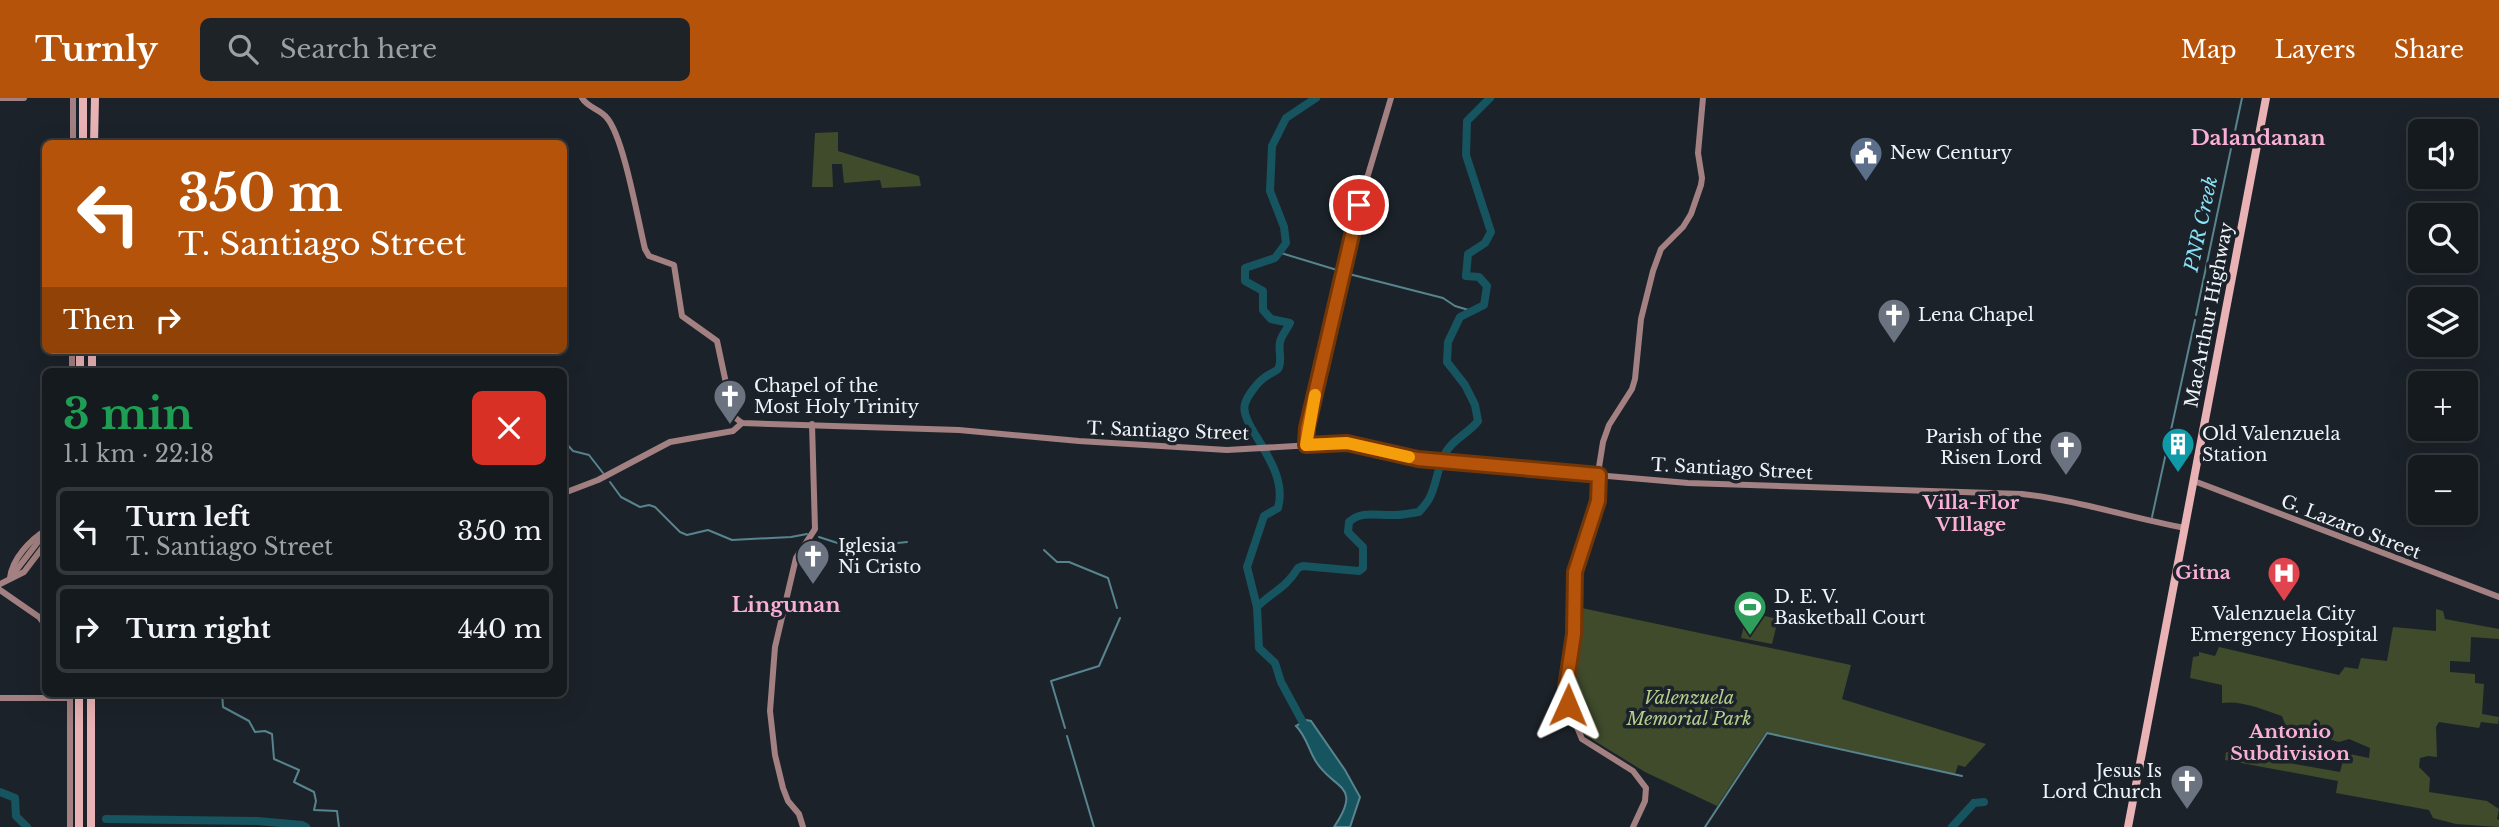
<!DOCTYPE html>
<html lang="en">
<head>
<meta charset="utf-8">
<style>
  :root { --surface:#151a1f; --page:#1e2328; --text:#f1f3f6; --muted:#9da1a4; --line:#34383d; --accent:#b45309 }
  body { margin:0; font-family:"Libre Baskerville",serif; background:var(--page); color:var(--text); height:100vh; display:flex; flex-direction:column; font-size:26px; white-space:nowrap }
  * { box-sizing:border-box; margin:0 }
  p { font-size:23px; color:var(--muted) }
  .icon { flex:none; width:38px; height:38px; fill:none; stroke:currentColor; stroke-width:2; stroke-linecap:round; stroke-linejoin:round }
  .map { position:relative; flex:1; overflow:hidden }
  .details { position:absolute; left:42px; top:270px; width:525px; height:329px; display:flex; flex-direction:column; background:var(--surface); border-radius:10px; box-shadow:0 7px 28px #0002,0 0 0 2px var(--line) }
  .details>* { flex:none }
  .top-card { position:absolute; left:42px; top:42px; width:525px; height:214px; border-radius:10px; box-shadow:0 7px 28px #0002,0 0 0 2px var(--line); background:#b45309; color:#fff; overflow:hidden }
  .controls { position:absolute; left:2408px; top:21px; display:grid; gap:14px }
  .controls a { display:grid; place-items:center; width:70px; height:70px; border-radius:10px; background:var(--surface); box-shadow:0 7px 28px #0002,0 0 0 2px var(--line); font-size:35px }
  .pin { position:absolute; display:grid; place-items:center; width:60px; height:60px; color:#fff; margin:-30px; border:4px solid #fff; border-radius:50%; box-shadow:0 2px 7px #0007 }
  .me { position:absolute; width:77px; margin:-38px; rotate:1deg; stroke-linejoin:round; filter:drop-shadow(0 0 5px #0008) }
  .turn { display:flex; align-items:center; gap:24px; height:147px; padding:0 21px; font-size:32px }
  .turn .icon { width:91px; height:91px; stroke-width:2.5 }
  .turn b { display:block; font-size:49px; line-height:60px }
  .then { display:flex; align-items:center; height:66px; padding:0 21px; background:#0003; gap:14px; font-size:26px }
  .round { display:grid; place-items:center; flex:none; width:74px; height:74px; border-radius:10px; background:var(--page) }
  .overview { display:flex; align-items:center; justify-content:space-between; height:119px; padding:0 21px }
  h1 { font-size:42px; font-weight:800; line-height:52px; color:#1e9e55 }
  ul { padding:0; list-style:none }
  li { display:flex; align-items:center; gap:21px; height:88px; margin:0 14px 10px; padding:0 7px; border:4px solid var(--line); border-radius:10px }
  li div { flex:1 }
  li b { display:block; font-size:26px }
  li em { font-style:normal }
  header { display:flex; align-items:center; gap:42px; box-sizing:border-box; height:98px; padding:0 35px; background:var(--accent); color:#fff }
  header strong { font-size:33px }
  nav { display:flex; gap:38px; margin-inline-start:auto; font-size:24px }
  .search { width:490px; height:63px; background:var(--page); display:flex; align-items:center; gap:18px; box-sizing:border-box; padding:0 24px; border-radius:10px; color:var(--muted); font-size:26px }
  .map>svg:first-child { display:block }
  .green { fill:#404b2c }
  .water { fill:#165460; stroke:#57848e; stroke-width:2 }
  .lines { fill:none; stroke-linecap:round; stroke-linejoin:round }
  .stream { stroke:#57848e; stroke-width:2 }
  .river { stroke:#165460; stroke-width:8 }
  .secondary { stroke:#a38081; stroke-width:6 }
  .highway { stroke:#e9b2b4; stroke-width:8 }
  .route-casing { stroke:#753606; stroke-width:18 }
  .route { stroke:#b45309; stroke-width:12 }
  .slow { stroke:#f59e0b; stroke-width:12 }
  .labels { text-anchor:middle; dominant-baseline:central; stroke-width:7; stroke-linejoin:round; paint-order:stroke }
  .poi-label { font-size:18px; fill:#eff4f8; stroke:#1c2229; text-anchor:start }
  .street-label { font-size:18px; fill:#eff4f8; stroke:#1c2229 }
  .park-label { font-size:18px; font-style:italic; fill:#b6cf8c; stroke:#1c2229 }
  .water-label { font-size:19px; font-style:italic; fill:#86e3f8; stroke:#1c2229 }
  .neighbourhood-label { font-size:19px; font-weight:bold; fill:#faafd6; stroke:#1c2229 }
  .quarter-label { font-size:21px; font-weight:bold; fill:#faafd6; stroke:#1c2229 }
</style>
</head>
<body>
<header>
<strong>Turnly</strong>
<div class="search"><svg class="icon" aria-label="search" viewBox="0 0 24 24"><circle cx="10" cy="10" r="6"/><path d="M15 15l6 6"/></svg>Search here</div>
<nav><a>Map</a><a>Layers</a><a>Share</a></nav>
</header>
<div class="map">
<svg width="2499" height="729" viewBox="0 0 2499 729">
  <rect width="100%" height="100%" fill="#1c2229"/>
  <g class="green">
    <path d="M838,34V53L919,78L921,88L882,90L880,82L844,85L842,66H832L833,89H812L815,35Z"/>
    <path d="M1577,509L1851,567L1842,601L1986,646L1965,669L1958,667L1955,676L1766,634L1717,708L1645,674L1585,637L1572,604L1570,590L1577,550Z"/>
    <path d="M2436,511L2443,513L2445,521L2499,531V541L2471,539L2470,564L2450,563V574L2475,576V585L2484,586L2482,616L2499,619L2498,626L2481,624L2479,630L2439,624L2436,629L2437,659L2428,658L2420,660L2419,669L2430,680L2429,694L2487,703L2499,711L2497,721L2499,722V729L2456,726L2433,720L2429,712L2336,695L2338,683L2225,662L2226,654L2340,674L2345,655L2369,660L2370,650L2349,641L2339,644L2286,629L2282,618C2264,612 2242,602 2222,605V587L2190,580L2193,559L2199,558V554L2215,558L2219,549L2339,577L2345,569L2358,571L2361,560L2387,563L2393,529L2436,533Z"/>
    <path d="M1747,514L1778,521L1772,546L1741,540Z"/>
  </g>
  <path class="water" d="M1306,622L1311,623L1345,672L1360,699L1350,729H1334C1364,685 1332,692 1315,662C1308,650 1306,638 1296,628Z"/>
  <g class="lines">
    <g class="stream">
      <path d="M2235,33L2242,0"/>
      <path d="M1281,155L1337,172"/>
      <path d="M1349,176L1443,200L1455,208L1472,213"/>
      <path d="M2196,217L2233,41"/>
      <path d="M564,343L573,353L589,357L603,375"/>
      <path d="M610,384L621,399L640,409L649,407L655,409L680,434L687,437L708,432L732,442L791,439L807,436"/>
      <path d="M2152,419L2195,222"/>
      <path d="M819,439L853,450L907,444"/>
      <path d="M1044,452L1057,464H1069L1108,480L1117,510"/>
      <path d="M222,595L223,609L249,623L255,634L265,633L272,636L274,661L299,672L294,684L314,694L316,703L314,712L337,713L339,729"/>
      <path d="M1065,630L1051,583L1099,568L1120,520"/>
      <path d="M1067,638L1094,729"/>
      <path d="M1973,702L1974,705"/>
      <path d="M1705,729L1767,635L1962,678"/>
    </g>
    <g class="river">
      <path d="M1257,509C1273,493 1285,491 1298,470L1303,468L1359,473L1363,470V449L1348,434L1349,424C1362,412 1378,418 1395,417C1403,417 1411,415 1419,414C1422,410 1427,405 1429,401C1437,387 1437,368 1446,354C1453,341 1469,335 1478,323L1475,307L1465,287L1447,264L1448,244L1460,219L1484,207L1487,188L1479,179L1466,178L1468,156L1485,145L1491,134L1466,57L1467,23L1490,0"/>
      <path d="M1307,632L1281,584L1275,565L1259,550L1257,509L1247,469L1264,418L1278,410C1290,368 1238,327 1245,306C1247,298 1258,284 1264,280C1268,276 1274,275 1278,271C1283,263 1278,253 1280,244C1281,238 1287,231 1290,225L1271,221L1263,212V193L1245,183V170L1275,160L1286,145L1284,129L1270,93L1272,48L1286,20L1316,0"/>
      <path d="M0,694L15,700L16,718L27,729"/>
      <path d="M106,721L258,723L302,727L306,729"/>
      <path d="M1952,729L1974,705L1984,704"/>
    </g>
    <g class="secondary">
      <path d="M0,0H24"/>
      <path d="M582,0C588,10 600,11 607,20C624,40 638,123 645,151L649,158L674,167L682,218L717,243L733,318L742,325L959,332L1079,343L1227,352L1347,345L1434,363L1688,385L2022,396C2077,402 2131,420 2185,430"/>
      <path d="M73,46V0"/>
      <path d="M72,273V252"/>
      <path d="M1306,347L1307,330L1359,107L1391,0"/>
      <path d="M2194,383L2499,499"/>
      <path d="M564,395L598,382L670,344L733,333L742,325"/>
      <path d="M11,479L38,444L46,439"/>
      <path d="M10,480C12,461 30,442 46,432"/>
      <path d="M0,486L24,474L46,445"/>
      <path d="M0,492L39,519L46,528"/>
      <path d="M0,600H70"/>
      <path d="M70,729V595"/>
      <path d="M803,729L799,716L788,703L783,690L775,657L770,613L775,549L796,460L815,431L812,326"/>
      <path d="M1633,729L1645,703L1646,690L1633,673L1582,641L1568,607L1566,589L1574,536L1575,474L1598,403L1599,369L1603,344L1609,327L1632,291L1635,281L1641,221L1653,173L1661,151L1683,129L1691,116L1701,87L1702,80L1698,55L1703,0"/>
    </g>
    <g class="highway">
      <path d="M83,46V0"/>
      <path d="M94,46L95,0"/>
      <path d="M80,273V252"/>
      <path d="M92,273V252"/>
      <path d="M79,595V729"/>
      <path d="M91,729V595"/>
      <path d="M2128,729L2266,0"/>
    </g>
  </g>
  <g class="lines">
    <defs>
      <path id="route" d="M1359,107L1307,330L1306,347L1347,345L1418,361L1599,377L1598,403L1575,474L1574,536L1566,589L1568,607"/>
    </defs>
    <use href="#route" class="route-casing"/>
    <use href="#route" class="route"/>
    <path class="slow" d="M1315,297L1306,347L1347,345L1409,359"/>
  </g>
  <defs>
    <symbol id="civic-pin" viewBox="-11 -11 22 30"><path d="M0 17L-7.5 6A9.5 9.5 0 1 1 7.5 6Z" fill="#5c6f8a" stroke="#1c2229"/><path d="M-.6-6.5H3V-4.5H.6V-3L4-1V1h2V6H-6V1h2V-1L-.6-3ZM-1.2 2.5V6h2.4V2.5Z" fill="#fff"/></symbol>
    <symbol id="church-pin" viewBox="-11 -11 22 30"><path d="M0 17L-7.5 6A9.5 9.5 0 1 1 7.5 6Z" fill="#6b7280" stroke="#1c2229"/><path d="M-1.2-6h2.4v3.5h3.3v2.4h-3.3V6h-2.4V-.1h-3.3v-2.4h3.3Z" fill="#fff"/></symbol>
    <symbol id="building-pin" viewBox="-11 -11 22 30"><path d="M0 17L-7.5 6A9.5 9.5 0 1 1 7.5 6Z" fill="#0f9aa8" stroke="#1c2229"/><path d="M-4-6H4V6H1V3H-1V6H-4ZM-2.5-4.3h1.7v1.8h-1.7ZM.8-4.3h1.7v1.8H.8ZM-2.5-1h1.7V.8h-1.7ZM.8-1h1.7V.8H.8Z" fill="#fff"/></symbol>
    <symbol id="hospital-pin" viewBox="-11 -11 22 30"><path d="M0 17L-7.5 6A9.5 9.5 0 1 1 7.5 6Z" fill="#e0444e" stroke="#1c2229"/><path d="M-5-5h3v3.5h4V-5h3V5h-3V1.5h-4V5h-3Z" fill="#fff"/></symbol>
    <symbol id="stadium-pin" viewBox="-11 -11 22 30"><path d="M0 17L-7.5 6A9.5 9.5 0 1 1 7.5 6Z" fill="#2e9e5b" stroke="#1c2229"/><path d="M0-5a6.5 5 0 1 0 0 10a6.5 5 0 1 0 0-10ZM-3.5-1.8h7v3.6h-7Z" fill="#fff"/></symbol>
  </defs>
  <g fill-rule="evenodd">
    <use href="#civic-pin" x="1847" y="36" width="38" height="52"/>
    <use href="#church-pin" x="1875" y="198" width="38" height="52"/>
    <use href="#church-pin" x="711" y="279" width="38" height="52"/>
    <use href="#building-pin" x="2159" y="327" width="38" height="52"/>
    <use href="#church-pin" x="2047" y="330" width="38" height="52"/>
    <use href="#church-pin" x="794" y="439" width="38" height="52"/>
    <use href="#hospital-pin" x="2265" y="456" width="38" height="52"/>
    <use href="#stadium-pin" x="1731" y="490" width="38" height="52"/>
    <use href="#church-pin" x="2168" y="664" width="38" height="52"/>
  </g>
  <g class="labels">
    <g class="poi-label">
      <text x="1890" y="55">New Century</text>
      <text x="1918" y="217">Lena Chapel</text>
      <text x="754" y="288">Chapel of the<tspan x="754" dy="21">Most Holy Trinity</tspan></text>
      <text x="2202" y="336">Old Valenzuela<tspan x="2202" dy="21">Station</tspan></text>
      <text x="2042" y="339" text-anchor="end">Parish of the<tspan x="2042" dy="21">Risen Lord</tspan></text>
      <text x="838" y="448">Iglesia<tspan x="838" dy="21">Ni Cristo</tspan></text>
      <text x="1774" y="499">D. E. V.<tspan x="1774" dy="21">Basketball Court</tspan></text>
      <text x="2284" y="516" text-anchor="middle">Valenzuela City<tspan x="2284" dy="21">Emergency Hospital</tspan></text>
      <text x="2162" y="673" text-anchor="end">Jesus Is<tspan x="2162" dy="21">Lord Church</tspan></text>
    </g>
    <g class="street-label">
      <text transform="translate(2209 217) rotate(-79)">MacArthur Highway</text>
      <text transform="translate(1168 333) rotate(2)">T. Santiago Street</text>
      <text transform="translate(1732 371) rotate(3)">T. Santiago Street</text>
      <text transform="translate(2351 429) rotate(21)">G. Lazaro Street</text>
    </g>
    <g class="park-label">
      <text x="1689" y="600">Valenzuela<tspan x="1689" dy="21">Memorial Park</tspan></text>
    </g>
    <g class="water-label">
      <text transform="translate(2201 126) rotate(-78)">PNR Creek</text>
    </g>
    <g class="neighbourhood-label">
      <text x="1971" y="404">Villa-Flor<tspan x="1971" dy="22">VIllage</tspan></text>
      <text x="2203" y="474">Gitna</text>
      <text x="2290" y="633">Antonio<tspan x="2290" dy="22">Subdivision</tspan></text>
    </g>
    <g class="quarter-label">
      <text x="2258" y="40">Dalandanan</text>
      <text x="786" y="507">Lingunan</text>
    </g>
  </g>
</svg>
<div class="controls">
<a><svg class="icon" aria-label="sound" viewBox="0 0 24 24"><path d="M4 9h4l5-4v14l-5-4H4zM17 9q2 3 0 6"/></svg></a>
<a><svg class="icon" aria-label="search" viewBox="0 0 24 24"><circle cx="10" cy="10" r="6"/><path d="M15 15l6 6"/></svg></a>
<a><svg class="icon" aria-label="layers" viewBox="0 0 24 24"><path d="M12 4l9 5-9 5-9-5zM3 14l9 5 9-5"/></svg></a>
<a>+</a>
<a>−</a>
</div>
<div class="pin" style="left:1359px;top:107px;background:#d93025"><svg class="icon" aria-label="arrive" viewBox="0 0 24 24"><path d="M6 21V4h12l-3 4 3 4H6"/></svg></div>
<svg class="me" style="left:1568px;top:607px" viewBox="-20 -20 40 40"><path d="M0-17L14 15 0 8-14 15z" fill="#b45309" stroke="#fff" stroke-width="4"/></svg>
<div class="top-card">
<div class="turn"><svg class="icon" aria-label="left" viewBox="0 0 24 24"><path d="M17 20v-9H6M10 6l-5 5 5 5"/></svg><div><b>350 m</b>T. Santiago Street</div></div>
<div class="then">Then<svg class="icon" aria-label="right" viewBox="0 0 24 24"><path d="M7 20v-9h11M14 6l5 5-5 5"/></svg></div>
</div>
<section class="details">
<div class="overview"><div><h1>3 min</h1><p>1.1 km · 22:18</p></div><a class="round" style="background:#d93025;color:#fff"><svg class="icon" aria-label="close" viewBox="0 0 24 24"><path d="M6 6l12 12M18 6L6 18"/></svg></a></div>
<ul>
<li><svg class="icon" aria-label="left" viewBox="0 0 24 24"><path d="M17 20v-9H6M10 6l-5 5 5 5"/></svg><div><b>Turn left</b><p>T. Santiago Street</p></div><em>350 m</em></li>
<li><svg class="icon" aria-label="right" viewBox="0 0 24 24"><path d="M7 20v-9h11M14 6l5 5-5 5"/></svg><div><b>Turn right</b></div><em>440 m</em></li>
</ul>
</section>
</div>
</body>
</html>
